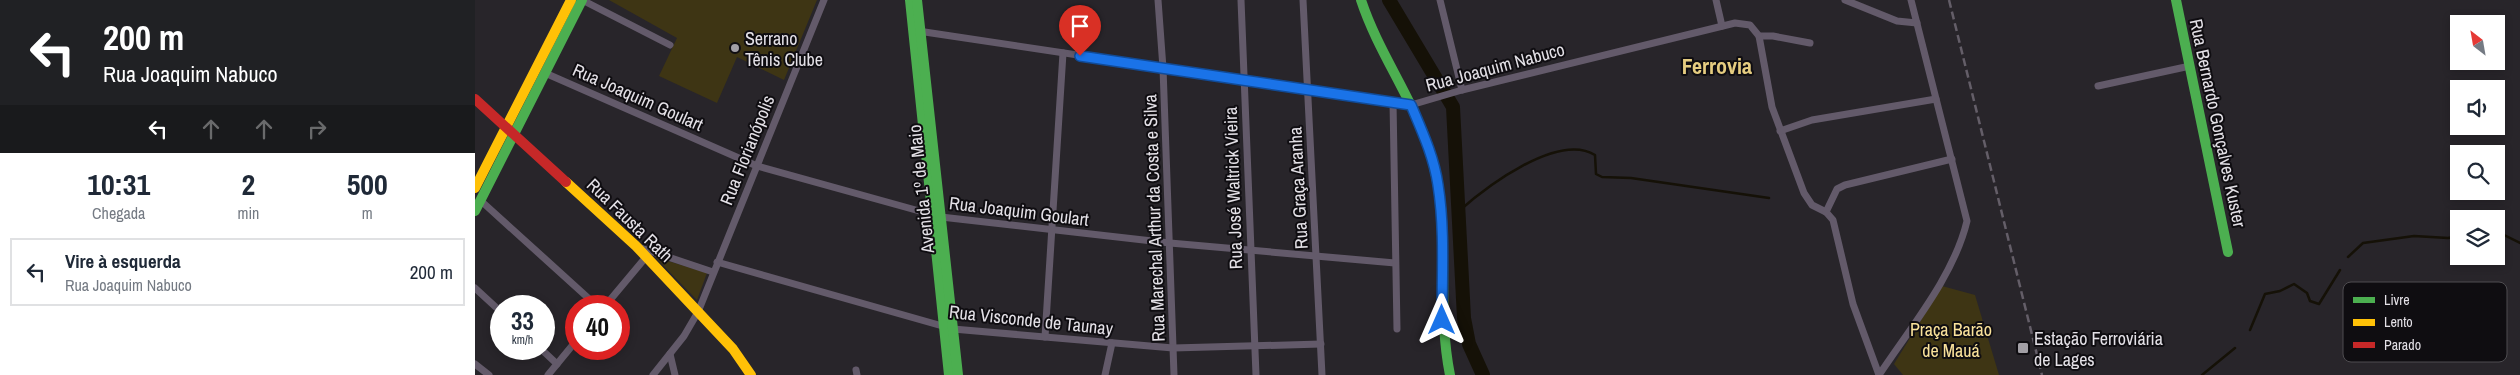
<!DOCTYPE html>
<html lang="pt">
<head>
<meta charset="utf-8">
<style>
  :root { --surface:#fff; --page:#f6f6f7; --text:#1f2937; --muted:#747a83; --line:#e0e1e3 }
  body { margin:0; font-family:"Archivo Narrow",sans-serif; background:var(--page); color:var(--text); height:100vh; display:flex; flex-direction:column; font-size:19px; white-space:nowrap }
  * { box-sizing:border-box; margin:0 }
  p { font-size:16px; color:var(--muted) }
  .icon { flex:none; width:28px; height:28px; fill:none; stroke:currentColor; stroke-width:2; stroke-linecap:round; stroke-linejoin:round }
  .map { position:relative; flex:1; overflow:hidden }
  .details { display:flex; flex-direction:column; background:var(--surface); width:475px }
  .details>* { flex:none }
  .guide { background:#202124; color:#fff; overflow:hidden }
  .needle { width:32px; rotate:329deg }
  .tools { position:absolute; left:1975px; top:15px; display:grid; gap:10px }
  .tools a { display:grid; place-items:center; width:55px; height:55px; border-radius:0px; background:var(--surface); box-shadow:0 2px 8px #0003; font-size:25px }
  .speed { position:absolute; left:15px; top:295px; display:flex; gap:10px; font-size:25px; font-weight:700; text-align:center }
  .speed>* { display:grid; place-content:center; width:65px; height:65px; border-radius:50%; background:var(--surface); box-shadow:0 2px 8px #0003; line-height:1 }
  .speed small { font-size:12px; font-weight:400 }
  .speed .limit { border:8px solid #d22; background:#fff; color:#111 }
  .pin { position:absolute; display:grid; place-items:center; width:42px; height:42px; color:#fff; margin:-51px -21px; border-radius:50% 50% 50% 0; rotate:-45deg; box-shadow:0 0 5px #0007 }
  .pin .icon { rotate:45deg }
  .me { position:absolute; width:55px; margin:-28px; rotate:0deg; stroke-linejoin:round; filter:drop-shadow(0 0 4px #0008) }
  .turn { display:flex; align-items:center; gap:18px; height:105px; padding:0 20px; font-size:22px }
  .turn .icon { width:65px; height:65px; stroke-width:2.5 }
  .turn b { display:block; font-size:35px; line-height:42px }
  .lanes { display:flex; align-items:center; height:48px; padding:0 20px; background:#0003; justify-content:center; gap:25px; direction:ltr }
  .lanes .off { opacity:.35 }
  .eta { display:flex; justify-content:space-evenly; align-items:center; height:85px; text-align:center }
  .eta b { font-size:30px; font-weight:700; line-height:35px }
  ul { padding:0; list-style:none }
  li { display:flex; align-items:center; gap:15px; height:68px; margin:0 10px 8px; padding:0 10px; border:2px solid var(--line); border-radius:0px }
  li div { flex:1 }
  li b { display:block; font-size:19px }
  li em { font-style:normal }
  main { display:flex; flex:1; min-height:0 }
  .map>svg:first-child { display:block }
  .green { fill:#3e3514 }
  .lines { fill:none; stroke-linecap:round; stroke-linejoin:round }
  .stream { stroke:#151107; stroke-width:2.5 }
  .river { stroke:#151107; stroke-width:14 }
  .street { stroke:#635a6a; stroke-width:7 }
  .fast { stroke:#4caf50; stroke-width:10 }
  .slow { stroke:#ffc107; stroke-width:10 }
  .jam { stroke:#c62828; stroke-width:10 }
  .rail { stroke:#645e68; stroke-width:2.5; stroke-dasharray:8 4; stroke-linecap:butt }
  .route-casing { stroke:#114b97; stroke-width:12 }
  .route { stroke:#1a73e8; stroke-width:9 }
  .poi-dot { fill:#a29fa5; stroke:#0f0d11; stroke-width:2 }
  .labels { text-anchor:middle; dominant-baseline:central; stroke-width:4; stroke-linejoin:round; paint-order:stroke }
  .poi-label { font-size:18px; fill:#e4e1e7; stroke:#0f0d11; text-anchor:start }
  .street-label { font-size:18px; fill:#e4e1e7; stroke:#0f0d11 }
  .park-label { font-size:18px; fill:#fae29b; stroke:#0f0d11 }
  .district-label { font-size:22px; font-weight:bold; fill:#e5cc80; stroke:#0f0d11 }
  .key { fill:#0f0d11; stroke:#4f4d51; stroke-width:1 }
  .key-label { font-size:14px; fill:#e4e1e7 }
</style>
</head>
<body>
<main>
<section class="details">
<div class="guide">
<div class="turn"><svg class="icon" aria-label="left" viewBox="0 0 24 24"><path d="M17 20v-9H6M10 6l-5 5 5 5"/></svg><div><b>200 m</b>Rua Joaquim Nabuco</div></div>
<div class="lanes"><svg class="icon" aria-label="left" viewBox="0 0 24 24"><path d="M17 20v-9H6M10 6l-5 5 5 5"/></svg><svg class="icon off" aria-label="ahead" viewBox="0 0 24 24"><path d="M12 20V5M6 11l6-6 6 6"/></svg><svg class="icon off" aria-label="ahead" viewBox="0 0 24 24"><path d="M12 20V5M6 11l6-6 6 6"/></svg><svg class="icon off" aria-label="right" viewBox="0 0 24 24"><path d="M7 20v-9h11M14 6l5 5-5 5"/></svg></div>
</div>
<div class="eta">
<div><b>10:31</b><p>Chegada</p></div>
<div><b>2</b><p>min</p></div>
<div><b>500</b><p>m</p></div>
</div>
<ul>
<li><svg class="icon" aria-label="left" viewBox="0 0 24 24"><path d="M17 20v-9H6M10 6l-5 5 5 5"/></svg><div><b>Vire à esquerda</b><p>Rua Joaquim Nabuco</p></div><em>200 m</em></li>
</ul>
</section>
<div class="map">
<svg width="2045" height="375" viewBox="0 0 2045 375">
  <rect width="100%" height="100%" fill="#28252a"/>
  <g class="green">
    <path d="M134,0H342L309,80L262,57L242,103L184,76L202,38Z"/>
    <path d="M180,257L232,273L222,300Z"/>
    <path d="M1467,286L1500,295L1524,375H1428L1419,364Z"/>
  </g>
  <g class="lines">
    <g class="stream">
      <path d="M984,211C1011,187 1083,132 1120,155L1121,174L1127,177L1156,178L1294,198"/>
      <path d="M2021,231L2045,243"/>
      <path d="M1873,257L1888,243L1939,236L1973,238L1984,236"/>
      <path d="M1775,330L1790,294L1805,291L1819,284L1832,293L1835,301L1844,304L1865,270"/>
      <path d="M1727,375L1760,348"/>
    </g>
    <path class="river" d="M914,0L978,107L989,318L994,344L1008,375"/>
    <g class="street">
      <path d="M107,0L195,45"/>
      <path d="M683,0L688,68L699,375"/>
      <path d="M766,0L781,375"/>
      <path d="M828,0L847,375"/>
      <path d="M965,0L987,90"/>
      <path d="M1241,0L1247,26"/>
      <path d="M1370,0L1422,21L1442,23"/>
      <path d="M443,31L936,105L987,90L1260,23L1275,25L1284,36H1298L1335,43"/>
      <path d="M1284,36L1297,107L1329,193L1337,205L1351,212L1358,220L1378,304L1404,375"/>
      <path d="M70,73L282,166L466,217L695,243L920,263"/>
      <path d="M1623,86L1715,66"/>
      <path d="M918,102L922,329"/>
      <path d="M1305,131L1337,120L1461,99"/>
      <path d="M5,200L122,306"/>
      <path d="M1351,212L1362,189L1370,185L1477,159"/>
      <path d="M163,247L238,272"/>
      <path d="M242,262L478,329L698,348L846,344"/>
      <path d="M0,288L26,312"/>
      <path d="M130,306L171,257"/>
      <path d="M570,337L588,53"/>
      <path d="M66,349L82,364"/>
      <path d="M195,354L200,375"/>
      <path d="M0,364L14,375"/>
      <path d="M381,370L382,375"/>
      <path d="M73,375L101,341"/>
      <path d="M178,375L209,336L223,312L349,0"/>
      <path d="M630,375L637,343"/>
      <path d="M1404,375C1435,328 1479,276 1492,221L1436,0"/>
    </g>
    <g class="fast">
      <path d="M435,0L474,375"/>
      <path d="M442,0L483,375"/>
      <path d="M886,0C905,58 945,107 959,167C976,235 961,306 975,375"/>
      <path d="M1701,0L1753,252"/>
      <path d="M0,211L107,0"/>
    </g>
    <g class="slow">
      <path d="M91,182L161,246L258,349L276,375"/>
      <path d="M0,188L96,0"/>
    </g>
    <path class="jam" d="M0,99L91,182"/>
    <path class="rail" d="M1474,0L1567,375"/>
  </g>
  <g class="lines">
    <defs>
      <path id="route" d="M605,56L936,105C947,131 959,157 963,185C970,229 967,276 967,320"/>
    </defs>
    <use href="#route" class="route-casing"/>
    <use href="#route" class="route"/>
  </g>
  <g class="poi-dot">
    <circle cx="260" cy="48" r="5"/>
    <rect x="1542" y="342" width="12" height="12" rx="2.5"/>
  </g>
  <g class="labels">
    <g class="poi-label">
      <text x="270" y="38">Serrano<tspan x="270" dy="21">Tênis Clube</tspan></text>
      <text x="1559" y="338">Estação Ferroviária<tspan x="1559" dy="21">de Lages</tspan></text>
    </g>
    <g class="street-label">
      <text transform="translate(1020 67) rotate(-15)">Rua Joaquim Nabuco</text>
      <text transform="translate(163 97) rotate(24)">Rua Joaquim Goulart</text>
      <text transform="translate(1743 123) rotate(78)">Rua Bernardo Gonçalves Kuster</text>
      <text transform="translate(272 150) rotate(-68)">Rua Florianópolis</text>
      <text transform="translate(758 188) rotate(-92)">Rua José Waltrick Vieira</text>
      <text transform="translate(823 188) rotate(-93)">Rua Graça Aranha</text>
      <text transform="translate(446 189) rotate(-96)">Avenida 1º de Maio</text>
      <text transform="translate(544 211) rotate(7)">Rua Joaquim Goulart</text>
      <text transform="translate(679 218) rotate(-92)">Rua Marechal Arthur da Costa e Silva</text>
      <text transform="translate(155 220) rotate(44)">Rua Fausta Rath</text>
      <text transform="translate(556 320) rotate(6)">Rua Visconde de Taunay</text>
    </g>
    <g class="park-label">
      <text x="1476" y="329">Praça Barão<tspan x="1476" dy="21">de Mauá</tspan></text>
    </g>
    <g class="district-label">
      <text x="1242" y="66">Ferrovia</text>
    </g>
  </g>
  <rect x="1868" y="282" width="164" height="80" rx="8" class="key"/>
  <rect x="1878" y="297" width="22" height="6" fill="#4caf50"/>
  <rect x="1878" y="319" width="22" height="7" fill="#ffc107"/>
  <rect x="1878" y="342" width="22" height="6" fill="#c62828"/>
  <g class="key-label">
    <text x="1909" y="305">Livre</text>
    <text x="1909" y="327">Lento</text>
    <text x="1909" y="350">Parado</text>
  </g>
</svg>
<div class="tools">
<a><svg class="needle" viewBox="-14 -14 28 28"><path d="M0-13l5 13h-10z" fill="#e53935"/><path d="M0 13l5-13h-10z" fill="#747a83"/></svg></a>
<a><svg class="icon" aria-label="sound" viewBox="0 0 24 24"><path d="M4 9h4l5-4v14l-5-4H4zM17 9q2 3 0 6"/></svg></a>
<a><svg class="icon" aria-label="search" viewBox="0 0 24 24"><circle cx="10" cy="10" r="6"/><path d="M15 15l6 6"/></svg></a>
<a><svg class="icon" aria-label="layers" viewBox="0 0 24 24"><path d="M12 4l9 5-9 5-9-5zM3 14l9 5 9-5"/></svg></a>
</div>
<div class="speed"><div>33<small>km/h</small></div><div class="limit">40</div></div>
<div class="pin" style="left:605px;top:56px;background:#d93025"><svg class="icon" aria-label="arrive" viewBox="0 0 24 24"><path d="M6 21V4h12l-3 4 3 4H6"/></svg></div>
<svg class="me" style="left:967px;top:320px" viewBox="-20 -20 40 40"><path d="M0-17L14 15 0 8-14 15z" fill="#1a73e8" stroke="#fff" stroke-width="4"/></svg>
</div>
</main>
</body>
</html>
